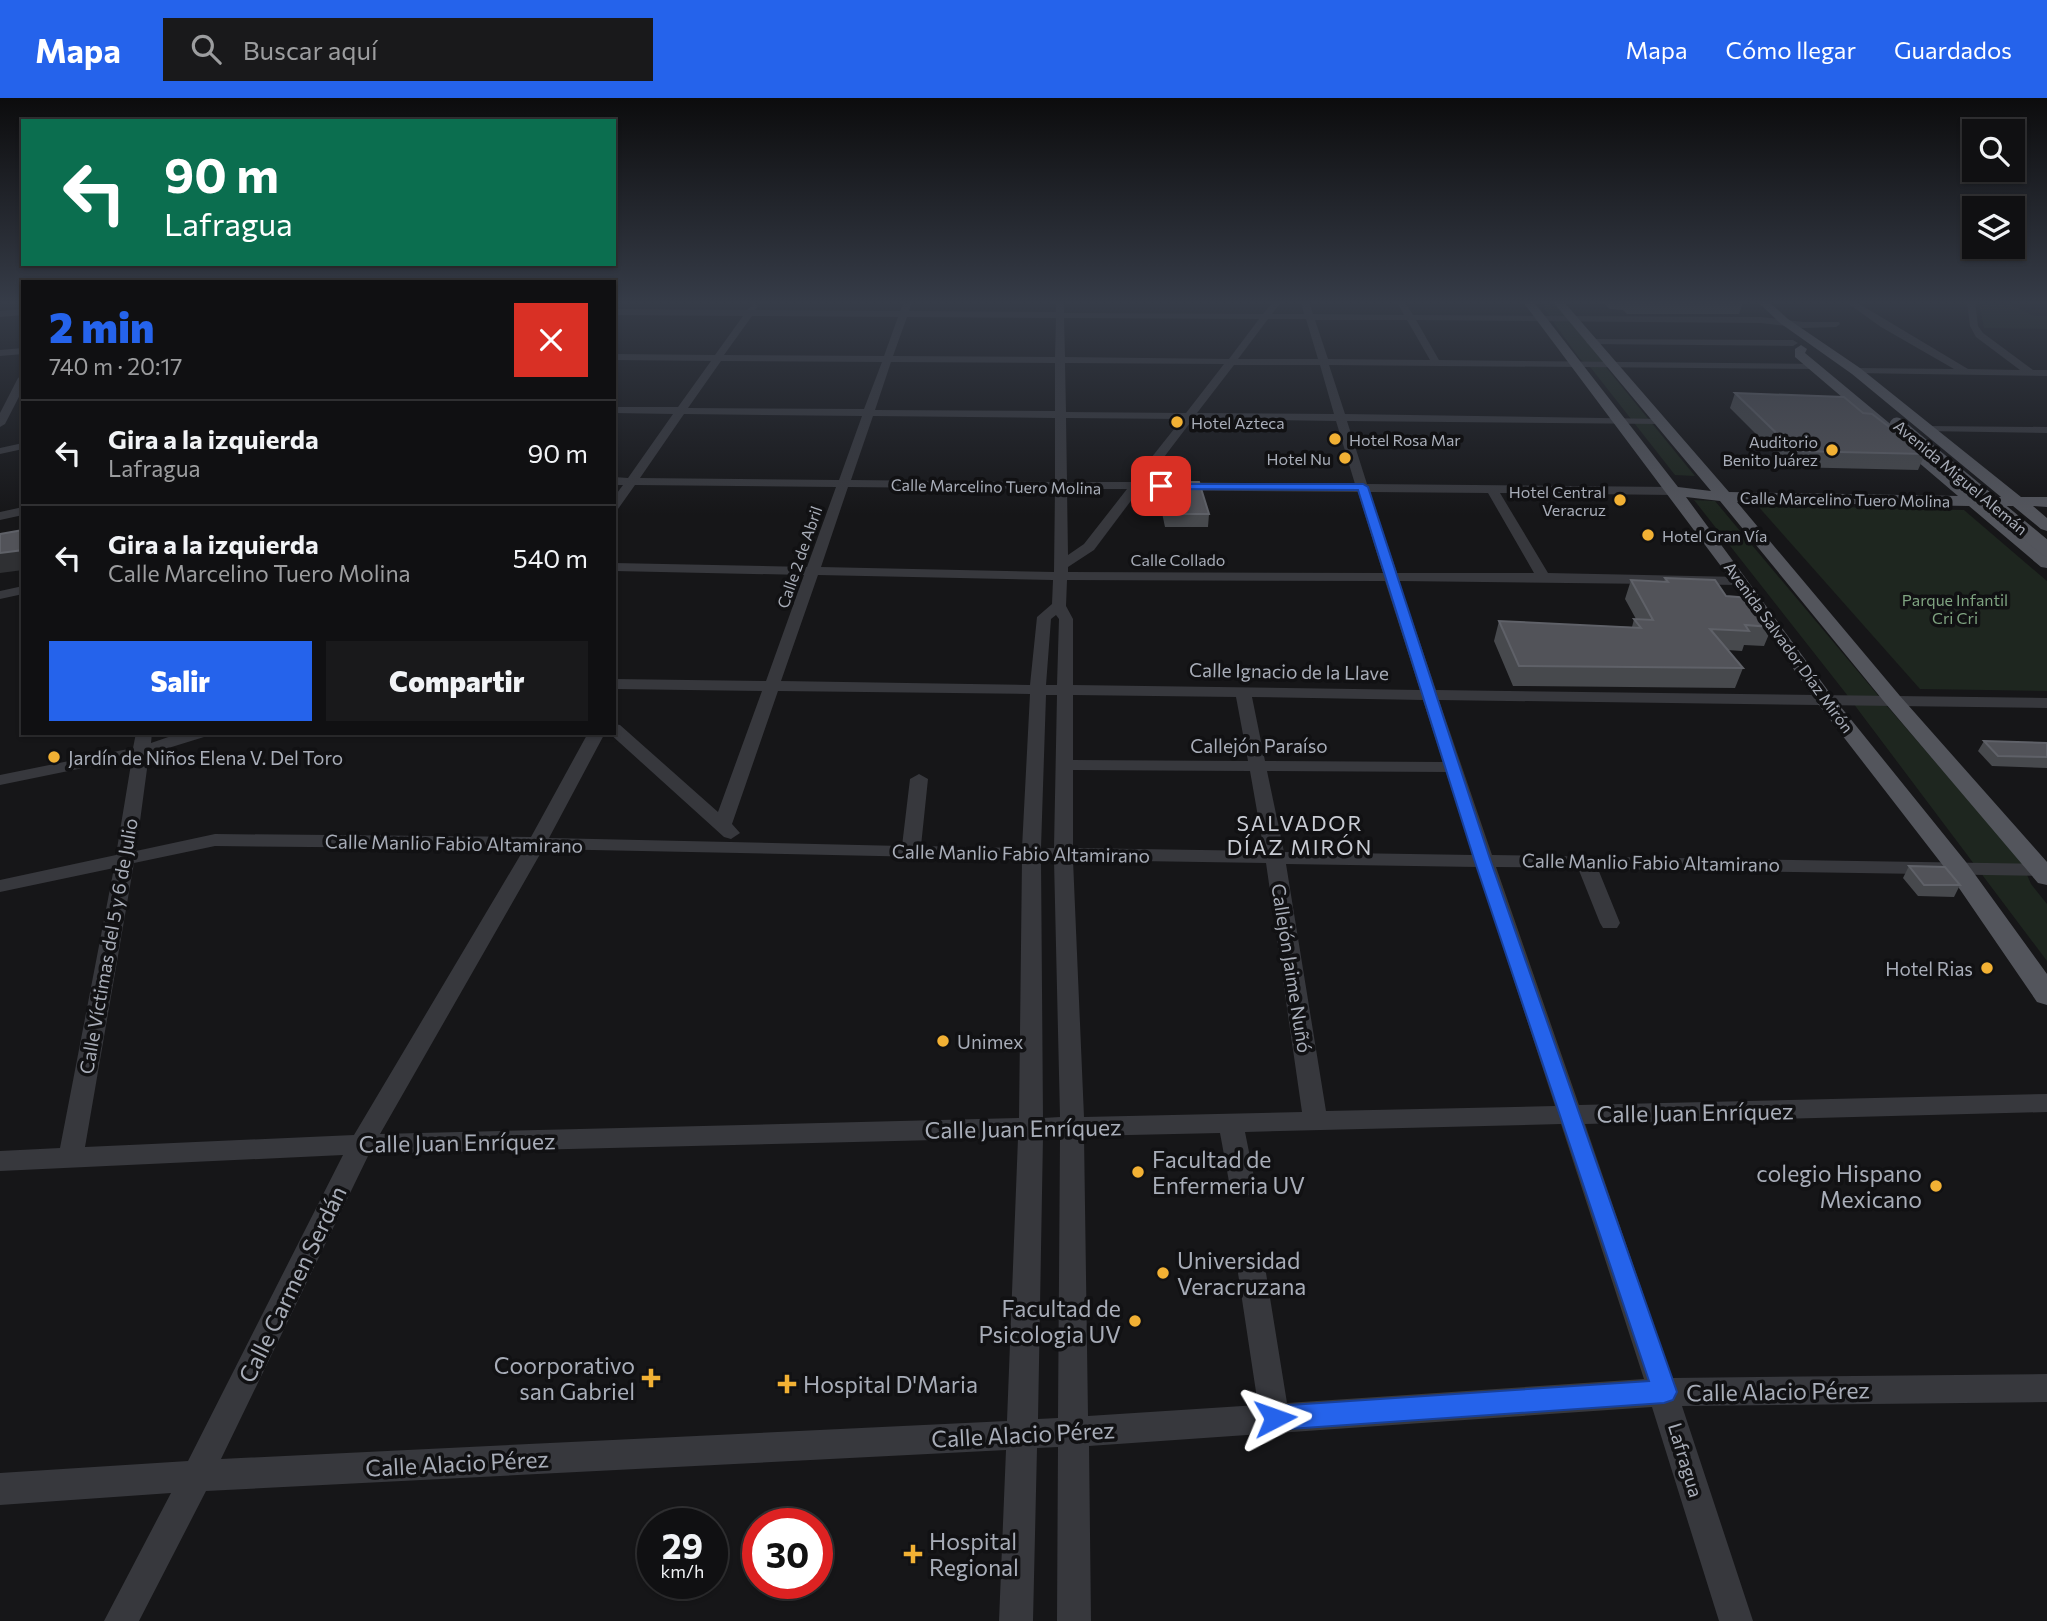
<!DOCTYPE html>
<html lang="es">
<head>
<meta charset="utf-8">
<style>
  :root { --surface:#101012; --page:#19191b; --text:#f1f3f6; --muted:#9c9d9f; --line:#303032; --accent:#2563eb }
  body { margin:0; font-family:Commissioner,sans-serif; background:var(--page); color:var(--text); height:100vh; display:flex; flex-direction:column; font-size:26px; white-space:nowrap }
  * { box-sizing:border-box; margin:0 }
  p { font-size:23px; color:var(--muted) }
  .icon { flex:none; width:38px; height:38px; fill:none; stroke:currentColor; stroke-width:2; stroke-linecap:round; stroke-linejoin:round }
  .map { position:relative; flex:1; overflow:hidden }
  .panel { position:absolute; left:21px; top:182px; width:595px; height:455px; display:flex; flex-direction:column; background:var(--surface); border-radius:0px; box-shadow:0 2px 5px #0004,0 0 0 2px var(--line) }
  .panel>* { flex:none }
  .banner { position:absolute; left:21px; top:21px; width:595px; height:147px; border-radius:0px; box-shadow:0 2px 5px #0004,0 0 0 2px var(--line); background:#0b6e4f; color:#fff; overflow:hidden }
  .fabs { position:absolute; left:1962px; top:21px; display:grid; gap:14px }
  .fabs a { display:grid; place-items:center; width:63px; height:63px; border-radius:0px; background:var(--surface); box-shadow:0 2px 5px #0004,0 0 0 2px var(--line); font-size:35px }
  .speed { position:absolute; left:637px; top:1410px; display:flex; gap:14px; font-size:35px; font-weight:700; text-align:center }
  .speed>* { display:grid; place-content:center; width:91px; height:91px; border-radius:50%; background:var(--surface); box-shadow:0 2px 5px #0004,0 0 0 2px var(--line); line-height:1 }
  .speed small { font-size:18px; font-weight:400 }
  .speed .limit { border:10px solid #d22; background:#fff; color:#111 }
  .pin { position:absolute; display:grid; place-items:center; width:60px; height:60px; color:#fff; margin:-30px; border-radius:14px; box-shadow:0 4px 10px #0006 }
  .me { position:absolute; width:77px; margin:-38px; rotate:86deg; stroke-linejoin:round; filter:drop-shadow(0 0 5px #0008) }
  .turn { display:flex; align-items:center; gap:24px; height:147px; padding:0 28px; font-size:32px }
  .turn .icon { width:91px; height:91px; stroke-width:2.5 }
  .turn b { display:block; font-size:49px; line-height:60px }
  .round { display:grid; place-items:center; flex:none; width:74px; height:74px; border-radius:0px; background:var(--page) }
  .summary { display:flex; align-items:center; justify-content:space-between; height:119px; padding:0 28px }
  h1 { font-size:42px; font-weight:800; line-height:52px; color:var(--accent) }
  .primary-button { display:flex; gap:14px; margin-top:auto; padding:14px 28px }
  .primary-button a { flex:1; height:80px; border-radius:0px; background:var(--accent); color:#fff; font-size:28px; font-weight:800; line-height:80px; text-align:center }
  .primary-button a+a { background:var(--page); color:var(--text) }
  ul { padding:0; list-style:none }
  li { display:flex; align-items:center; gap:21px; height:105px; padding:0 28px; border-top:2px solid var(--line) }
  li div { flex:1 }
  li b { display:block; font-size:26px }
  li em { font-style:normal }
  header { display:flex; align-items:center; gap:42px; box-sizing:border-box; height:98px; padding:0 35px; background:var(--accent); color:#fff }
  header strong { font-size:33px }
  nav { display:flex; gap:38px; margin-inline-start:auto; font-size:24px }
  .search { width:490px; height:63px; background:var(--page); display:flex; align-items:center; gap:18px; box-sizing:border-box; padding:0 24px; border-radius:0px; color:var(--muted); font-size:26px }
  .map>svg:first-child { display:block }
  .green { fill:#1e261f }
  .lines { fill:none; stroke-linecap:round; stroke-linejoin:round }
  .minor { fill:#37383d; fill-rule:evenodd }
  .major { fill:#53555c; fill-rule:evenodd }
  .major-bridge { stroke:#53555c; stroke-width:15 }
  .wall { fill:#47494d }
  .shaded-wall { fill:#2f3033 }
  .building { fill:#525359; stroke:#5f6168; stroke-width:2 }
  .route { fill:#2563eb; stroke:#184099; stroke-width:2 }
  .poi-dot { fill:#f2b134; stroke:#111113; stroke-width:2.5 }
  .labels { text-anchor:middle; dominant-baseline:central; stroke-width:7; stroke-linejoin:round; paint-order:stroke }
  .far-poi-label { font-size:16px; fill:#a8adb8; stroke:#111113; text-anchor:start }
  .far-street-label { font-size:16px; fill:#a8adb8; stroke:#111113 }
  .far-park-label { font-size:16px; fill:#7fa381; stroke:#111113 }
  .street-label { font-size:19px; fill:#a8adb8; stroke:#111113 }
  .poi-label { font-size:19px; fill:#a8adb8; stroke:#111113; text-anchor:start }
  .neighbourhood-label { font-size:21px; letter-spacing:2px; fill:#c9ccd4; stroke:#111113 }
  .near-street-label { font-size:23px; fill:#a8adb8; stroke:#111113 }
  .near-poi-label { font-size:23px; fill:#a8adb8; stroke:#111113; text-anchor:start }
</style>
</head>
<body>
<header>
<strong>Mapa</strong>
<div class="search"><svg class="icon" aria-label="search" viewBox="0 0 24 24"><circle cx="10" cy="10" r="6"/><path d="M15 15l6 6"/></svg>Buscar aquí</div>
<nav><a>Mapa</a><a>Cómo llegar</a><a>Guardados</a></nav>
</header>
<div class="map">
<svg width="2047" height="1523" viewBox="0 0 2047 1523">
  <rect width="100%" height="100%" fill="#161618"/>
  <g class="green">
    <path d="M1539,204H1553L1605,262V268L1695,378L1675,377L1591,270L1580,261Z"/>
    <path d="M1979,204H2005L2034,218H2047V231L1984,230Z"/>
    <path d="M1694,402L1715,403L1887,608L2021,763L2031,786L2047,806V863L1844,593Z"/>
    <path d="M1757,407L1964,412L2047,483V593L1920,591Z"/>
  </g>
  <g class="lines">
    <g class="minor">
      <path d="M904,204L911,206L909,213L1056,214V204H1064V215L1263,216L1273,204H1281L1272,216H1304L1301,204H1309L1313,216L1404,217L1397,204H1405L1413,217L1761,219L1803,224H1839L1840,226L1836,229L1803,230L1761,225L1416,222L1439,262L1816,266L1818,268L1813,271L1329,267L1345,316L1664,321V325L1660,326L1347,323L1367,386L1673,389L1679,393L1673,397L1500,395L1548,475L1741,479L1748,483L1741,487L1399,483L1436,592L2047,600V610L1439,602L1492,757L2047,766V778L1598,771L1620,825L1617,830H1603L1600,825L1578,770L1496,769L1579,1007L2047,996V1014L1585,1026L1672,1280L2047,1276V1304L1682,1308L1753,1523H1719L1652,1309L1089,1348L1091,1523H1057L1058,1349L1037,1350L1033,1523H999L1006,1352L206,1393L139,1523H104L171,1395L0,1407V1375L188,1363L343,1057L0,1073V1053L60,1050L114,770L0,794V782L116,757L132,660L0,687V677L133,650L136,635H152L151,645L180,635H206L204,639L149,656L136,753L215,736L531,739L588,635H605L549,740L902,748L910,681L919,676L928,681L921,748L1022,750L1030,596L778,593L732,726L740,735L731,741L724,739L609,635H614V626L620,627L718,714L762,593L614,591V581L766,583L804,477L614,473V465L807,469L836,389L635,387L618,411L614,412V399L623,387H614V379L628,380L673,316L614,315V309H678L711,263L614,262V256L715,257L743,218L614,217V211L747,212L754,205L758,208L755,212L900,213ZM752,218L898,219L884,258L724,257ZM907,219L1056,220L1055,259L893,258ZM1064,220L1259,221L1229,261L1065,259ZM1268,221H1306L1318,261H1238ZM1315,222H1407L1430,262L1328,261ZM721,263L882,264L864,311L688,310ZM891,264L1055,265V313L875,312ZM1065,265L1224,266L1186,315L1066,314ZM1234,267H1320L1334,316L1197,315ZM684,316L862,318L839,382L640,380ZM873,318L1055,320V384L851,382ZM1066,320L1182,321L1132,384H1067ZM1193,321L1336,323L1355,386L1145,384ZM848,389L1055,391L1054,474L821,469ZM1067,391H1127L1084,446L1068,457ZM1139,392L1358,394L1383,475L1068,474V469L1094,452ZM1370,394L1488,395L1534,475H1397ZM818,477L1053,482L1052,506L1037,519L1030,587L781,583ZM1067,482L1385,483L1420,592L1073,587V521L1066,508ZM1056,517L1059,521L1057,587H1046L1051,521ZM1046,597H1057L1054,750H1041ZM1073,597L1236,599L1248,663L1073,662ZM1252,599L1423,602L1443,664L1265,663ZM1073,672L1250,673L1264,753L1073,750ZM1267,673L1446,674L1473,757L1284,754ZM215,748L524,751L354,1037L85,1049L134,765ZM543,751L1022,761L1019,1020L380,1036ZM1041,762H1054L1060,1019L1043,1020ZM1073,762L1266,765L1302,1014L1084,1019ZM1286,766L1477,769L1555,1008L1326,1013ZM1561,1026L1644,1281L1287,1305L1266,1175L1262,1167L1252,1163L1242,1167L1238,1175L1258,1307L1088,1318L1084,1038L1220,1035L1230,1089L1234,1096L1243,1099L1252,1096L1256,1089L1245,1034ZM1043,1039H1060L1058,1320L1038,1321ZM1018,1040L1007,1323L221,1361L369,1056Z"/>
      <path d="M1846,204H1856L1968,271L2020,272L1976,239L1970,228L1967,204H1975L1978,228L1983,235L2033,272H2047V278L1853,275V271L1856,270L1954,271L1881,229Z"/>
      <path d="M23,211V217L0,219V213Z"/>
      <path d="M1591,241L1793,242L1798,245L1793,248L1588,246L1586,244Z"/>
      <path d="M23,250V256L0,258V252Z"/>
      <path d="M23,277V291L5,326L0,329V315L18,280Z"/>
      <path d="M1928,328L2047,329V335L1924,333V329Z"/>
      <path d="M23,345V351L0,356V350Z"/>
      <path d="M23,409V417L0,422V414Z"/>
      <path d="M23,488V496L0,501V493Z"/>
    </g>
    <path class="major" d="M1523,204H1534L1678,389L1711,393L1553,204H1564L1729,394L1958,398L1795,259V251L1801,247L1807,251L1805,255L1977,398L2001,399L1852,276L1780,225L1758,204H1769L1788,221L1860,270L2021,399H2047V409L2033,408L2047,420V433L2041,431L2013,408H1989L2047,456V470L2041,469L1969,408L1737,404L1900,598L2047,764V787L2038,785L1886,606L1720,403L1686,399L1832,598L1966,764L2047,876V907L2037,904L1948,774L1818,606L1735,487Z"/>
    <path class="major-bridge" d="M1897,327L2047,451"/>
  </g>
  <g class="wall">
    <path d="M1602,204H1743L1739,216H1627L1623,212L1610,211Z"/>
    <path d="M1735,295L1863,315L1925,356L1918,372L1789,369L1730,310Z"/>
    <path d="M1158,384L1209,416L1208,429H1165L1158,396Z"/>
    <path d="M1665,480L1726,498L1772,529L1764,548L1744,547L1742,553L1727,552L1743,570L1735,590L1513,588L1494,543L1499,523L1632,529L1634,521H1636L1625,501L1631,482L1664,484Z"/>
    <path d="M1984,643L2047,645V670L1992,668L1978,653Z"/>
    <path d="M1909,768L1960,787L1954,799L1918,798L1903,780Z"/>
  </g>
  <path class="shaded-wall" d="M23,452V472L0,475V455Z"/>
  <g class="building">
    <path d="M1735,295L1844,299L1863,315L1872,316L1925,356L1795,353Z"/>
    <path d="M1158,384H1199L1209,416H1166Z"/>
    <path d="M23,432V452L0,455V436Z"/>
    <path d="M1665,480L1715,482L1726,498L1750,500L1772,529L1745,527L1749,533L1710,531L1743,570L1519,568L1499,523L1641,530L1634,521L1653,522L1631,482L1668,484Z"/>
    <path d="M1984,643L2047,645V659L1998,658Z"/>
    <path d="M1909,768L1945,769L1960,787H1924Z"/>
  </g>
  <linearGradient id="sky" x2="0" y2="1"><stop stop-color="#0c0c0d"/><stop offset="0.49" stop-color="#363c48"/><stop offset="1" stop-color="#363c48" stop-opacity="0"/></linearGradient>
  <rect width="2047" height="417" fill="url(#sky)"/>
  <path class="route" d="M1158,386H1363L1368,389L1490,761L1677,1294L1673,1302L1664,1305L1275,1332L1266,1329L1263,1320L1266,1312L1275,1308L1649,1283L1474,761L1358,392L1161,391H1158Z"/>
  <g class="poi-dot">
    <circle cx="1177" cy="324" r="7"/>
    <circle cx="1335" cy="341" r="7"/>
    <circle cx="1832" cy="352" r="7"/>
    <circle cx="1345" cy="360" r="7"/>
    <circle cx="1620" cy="402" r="7"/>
    <circle cx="1648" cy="437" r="7"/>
    <circle cx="54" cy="659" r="7"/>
    <circle cx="1987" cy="870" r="7"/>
    <circle cx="943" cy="943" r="7"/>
    <circle cx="1138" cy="1074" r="7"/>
    <circle cx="1936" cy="1088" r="7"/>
    <circle cx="1163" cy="1175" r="7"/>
    <circle cx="1135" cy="1223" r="7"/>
    <path d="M647.5 1269.5h7v7h7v7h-7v7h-7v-7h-7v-7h7z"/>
    <path d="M783.5 1275.5h7v7h7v7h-7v7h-7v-7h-7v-7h7z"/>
    <path d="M909.5 1445.5h7v7h7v7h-7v7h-7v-7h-7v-7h7z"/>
  </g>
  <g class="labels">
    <g class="far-poi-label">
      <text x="1191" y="324">Hotel Azteca</text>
      <text x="1349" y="341">Hotel Rosa Mar</text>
      <text x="1818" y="343" text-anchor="end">Auditorio<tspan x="1818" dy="18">Benito Juárez</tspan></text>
      <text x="1331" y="360" text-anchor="end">Hotel Nu</text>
      <text x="1606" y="393" text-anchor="end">Hotel Central<tspan x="1606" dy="18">Veracruz</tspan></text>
      <text x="1662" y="437">Hotel Gran Vía</text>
    </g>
    <g class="far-street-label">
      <text transform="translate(1961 379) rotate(40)">Avenida Miguel Alemán</text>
      <text transform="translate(996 388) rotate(1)">Calle Marcelino Tuero Molina</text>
      <text transform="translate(1845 401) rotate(1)">Calle Marcelino Tuero Molina</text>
      <text transform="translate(799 459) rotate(-71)">Calle 2 de Abril</text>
      <text x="1178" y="461">Calle Collado</text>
      <text transform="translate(1789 549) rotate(54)">Avenida Salvador Díaz Mirón</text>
    </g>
    <g class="far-park-label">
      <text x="1955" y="501">Parque Infantil<tspan x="1955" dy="18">Cri Cri</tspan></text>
    </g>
    <g class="street-label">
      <text transform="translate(1289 573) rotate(1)">Calle Ignacio de la Llave</text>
      <text x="1259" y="647">Callejón Paraíso</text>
      <text transform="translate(454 745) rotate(1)">Calle Manlio Fabio Altamirano</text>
      <text transform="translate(1021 755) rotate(1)">Calle Manlio Fabio Altamirano</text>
      <text transform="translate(1651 764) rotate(1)">Calle Manlio Fabio Altamirano</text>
      <text transform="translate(108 848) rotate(-80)">Calle Víctimas del 5 y 6 de Julio</text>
      <text transform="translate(1292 870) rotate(81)">Callejón Jaime Nuñó</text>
      <text transform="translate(1686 1362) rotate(73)">Lafragua</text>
    </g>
    <g class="poi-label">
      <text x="68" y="659">Jardín de Niños Elena V. Del Toro</text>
      <text x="1973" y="870" text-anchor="end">Hotel Rias</text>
      <text x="957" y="943">Unimex</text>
    </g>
    <g class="neighbourhood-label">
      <text x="1300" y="724">SALVADOR<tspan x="1300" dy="24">DÍAZ MIRÓN</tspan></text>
    </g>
    <g class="near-street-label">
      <text transform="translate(1695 1014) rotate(-1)">Calle Juan Enríquez</text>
      <text transform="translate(1023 1030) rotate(-1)">Calle Juan Enríquez</text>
      <text transform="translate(457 1044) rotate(-1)">Calle Juan Enríquez</text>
      <text transform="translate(292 1186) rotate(-64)">Calle Carmen Serdán</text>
      <text transform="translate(1778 1293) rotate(-1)">Calle Alacio Pérez</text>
      <text transform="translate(1023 1336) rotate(-3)">Calle Alacio Pérez</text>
      <text transform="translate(457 1365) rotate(-3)">Calle Alacio Pérez</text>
    </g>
    <g class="near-poi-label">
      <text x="1152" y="1061">Facultad de<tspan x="1152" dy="26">Enfermeria UV</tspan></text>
      <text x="1922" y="1075" text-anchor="end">colegio Hispano<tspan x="1922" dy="26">Mexicano</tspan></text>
      <text x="1177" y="1162">Universidad<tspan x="1177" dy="26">Veracruzana</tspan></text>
      <text x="1121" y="1210" text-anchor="end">Facultad de<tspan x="1121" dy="26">Psicologia UV</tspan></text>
      <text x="635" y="1267" text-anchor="end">Coorporativo<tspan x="635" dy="26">san Gabriel</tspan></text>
      <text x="803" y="1286">Hospital D'Maria</text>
      <text x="929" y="1443">Hospital<tspan x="929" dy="26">Regional</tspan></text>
    </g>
  </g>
</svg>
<div class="fabs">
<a><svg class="icon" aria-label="search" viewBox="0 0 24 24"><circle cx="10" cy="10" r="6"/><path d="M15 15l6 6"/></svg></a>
<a><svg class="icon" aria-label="layers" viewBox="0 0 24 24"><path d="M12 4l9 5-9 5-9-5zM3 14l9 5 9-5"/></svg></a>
</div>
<div class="speed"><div>29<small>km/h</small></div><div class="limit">30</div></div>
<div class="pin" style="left:1161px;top:388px;background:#d93025"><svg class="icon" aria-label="arrive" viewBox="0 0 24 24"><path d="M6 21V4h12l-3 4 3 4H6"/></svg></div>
<svg class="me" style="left:1275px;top:1320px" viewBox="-20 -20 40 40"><path d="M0-17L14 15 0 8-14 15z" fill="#2563eb" stroke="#fff" stroke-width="4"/></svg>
<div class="banner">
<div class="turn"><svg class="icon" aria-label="left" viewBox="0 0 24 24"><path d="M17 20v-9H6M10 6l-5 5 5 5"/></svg><div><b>90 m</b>Lafragua</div></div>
</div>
<section class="panel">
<div class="summary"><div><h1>2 min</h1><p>740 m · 20:17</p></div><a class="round" style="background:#d93025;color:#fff"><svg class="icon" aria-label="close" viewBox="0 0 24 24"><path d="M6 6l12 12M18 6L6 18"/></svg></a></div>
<ul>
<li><svg class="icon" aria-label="left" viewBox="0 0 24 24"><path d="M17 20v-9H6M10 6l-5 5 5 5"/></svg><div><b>Gira a la izquierda</b><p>Lafragua</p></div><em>90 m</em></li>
<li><svg class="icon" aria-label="left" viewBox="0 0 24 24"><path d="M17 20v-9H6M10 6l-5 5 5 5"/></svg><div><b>Gira a la izquierda</b><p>Calle Marcelino Tuero Molina</p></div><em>540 m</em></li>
</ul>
<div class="primary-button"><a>Salir</a><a>Compartir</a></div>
</section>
</div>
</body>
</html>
